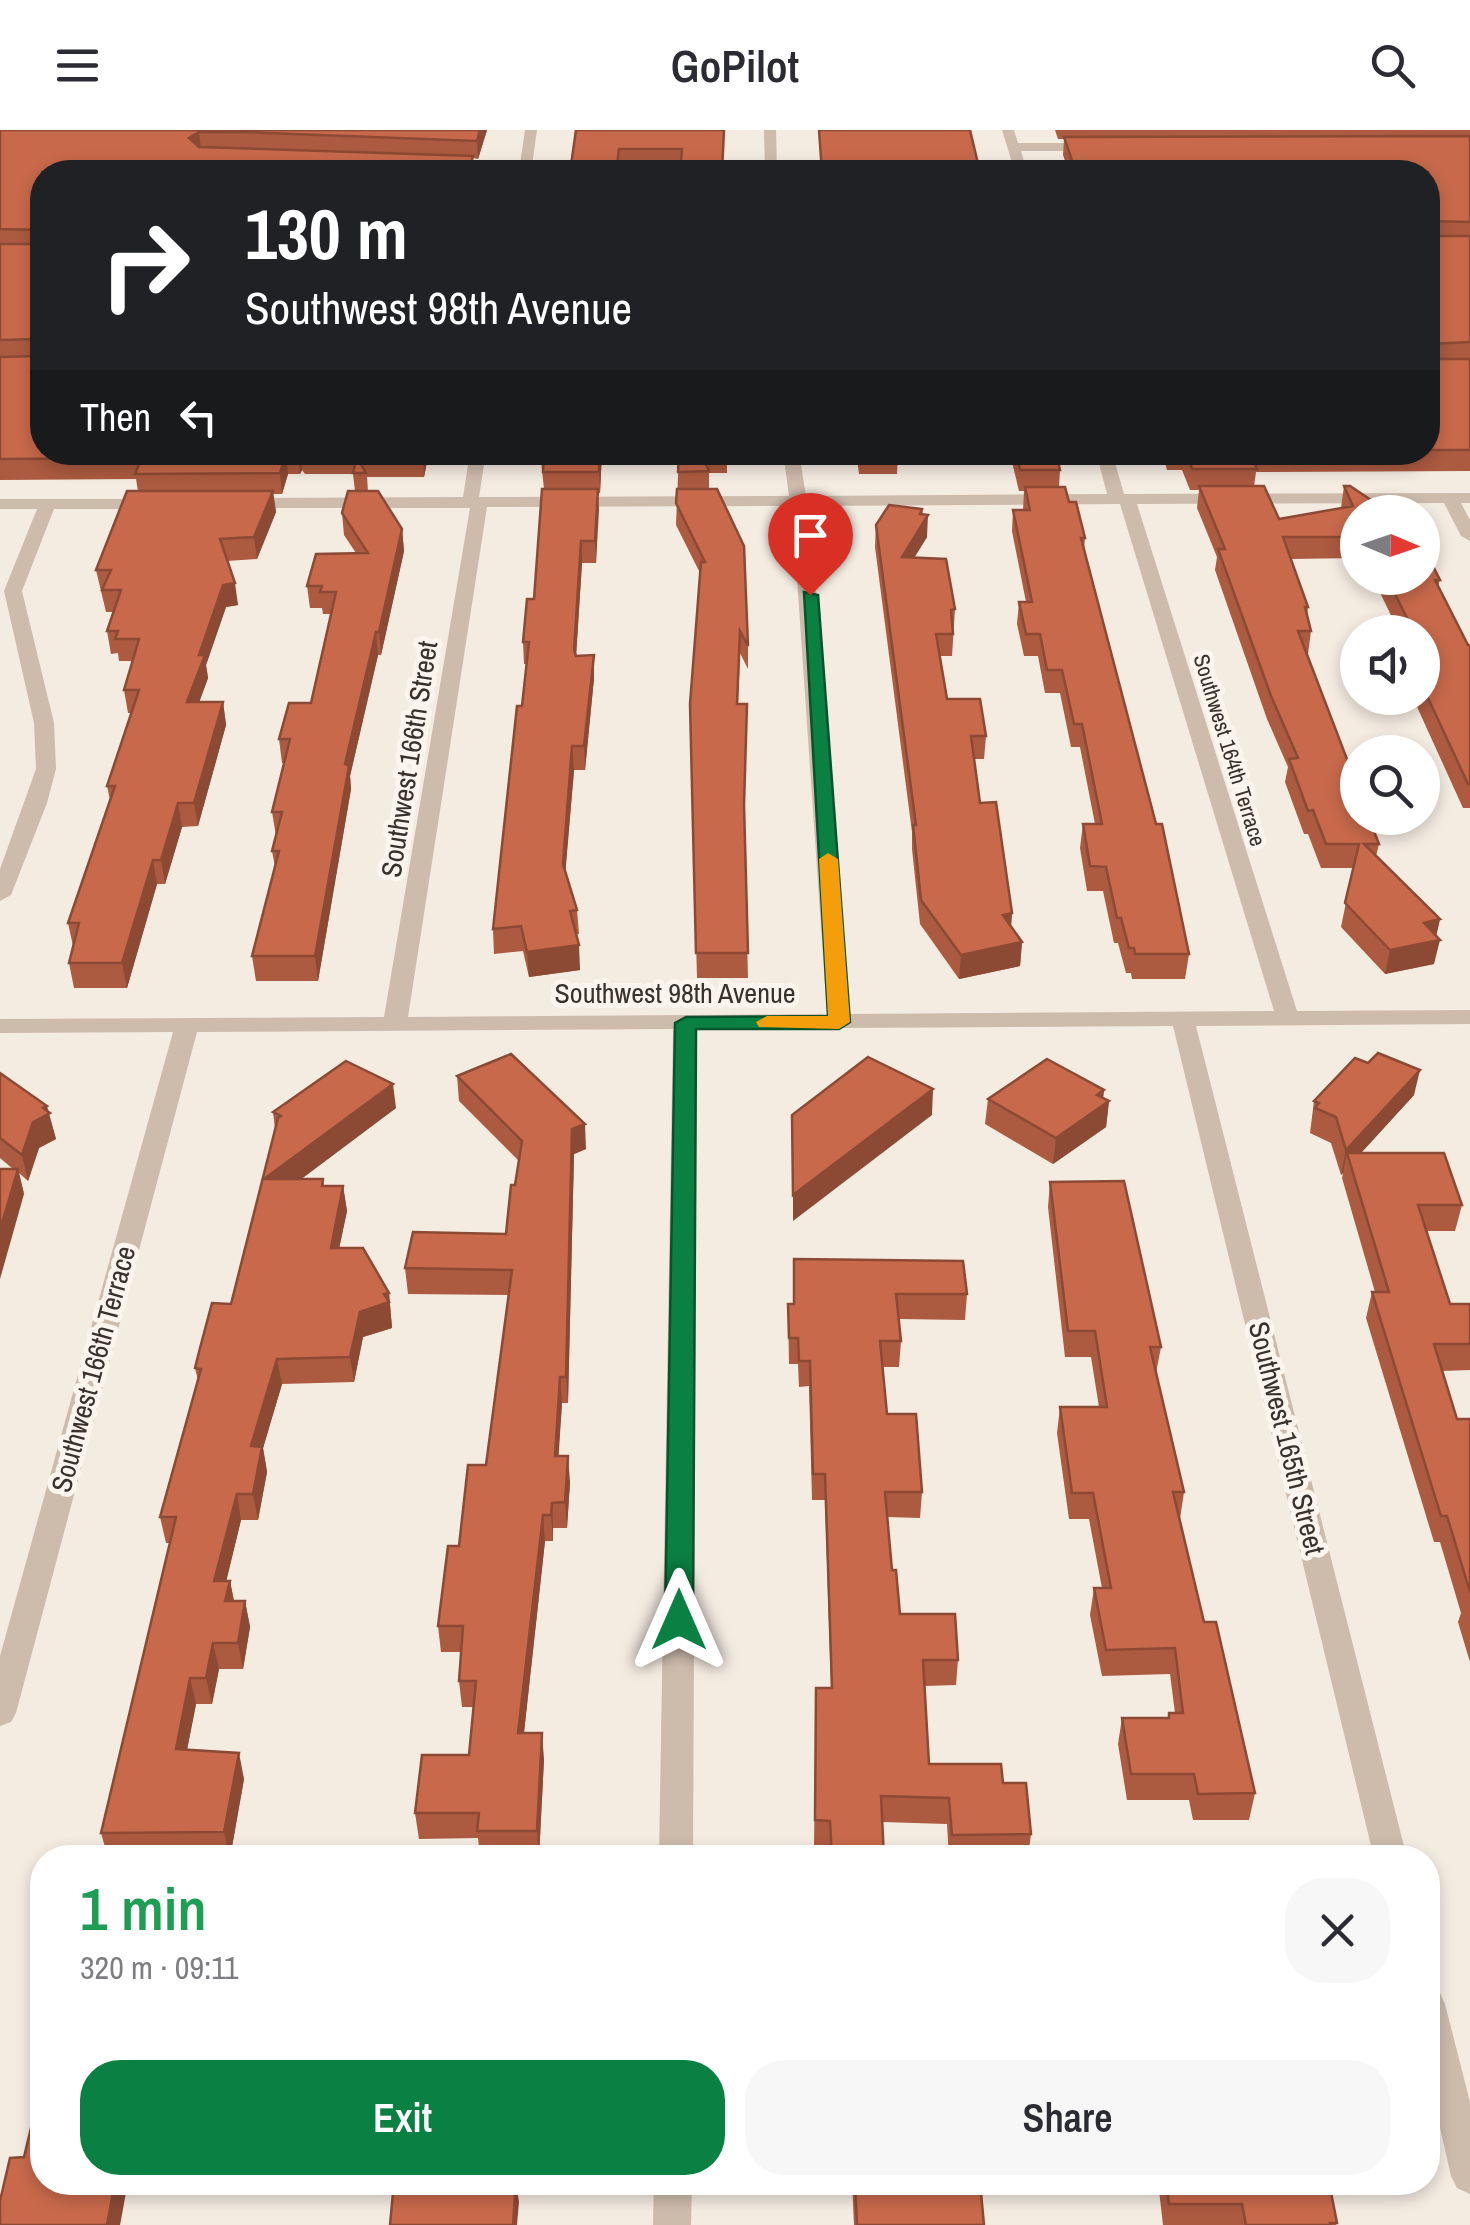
<!DOCTYPE html>
<html lang="en">
<head>
<meta charset="utf-8">
<style>
  :root { --surface:#fff; --page:#f7f7f7; --text:#2b2b33; --muted:#7c7c81; --accent:#0b8043 }
  body { margin:0; font-family:"Archivo Narrow",sans-serif; background:var(--page); color:var(--text); height:100vh; display:flex; flex-direction:column; font-size:38px; white-space:nowrap }
  * { box-sizing:border-box; margin:0 }
  p { font-size:32px; color:var(--muted) }
  .icon { flex:none; width:55px; height:55px; fill:none; stroke:currentColor; stroke-width:2; stroke-linecap:round; stroke-linejoin:round }
  .map { position:relative; flex:1; overflow:hidden }
  .panel { position:absolute; left:30px; top:1715px; width:1410px; height:350px; display:flex; flex-direction:column; background:var(--surface); border-radius:40px; box-shadow:0 5px 15px #0003 }
  .panel>* { flex:none }
  .guide { position:absolute; left:30px; top:30px; width:1410px; height:305px; border-radius:40px; box-shadow:0 5px 15px #0003; background:#202124; color:#fff; overflow:hidden }
  .needle { width:65px; rotate:92deg }
  .tools { position:absolute; left:1340px; top:365px; display:grid; gap:20px }
  .tools a { display:grid; place-items:center; width:100px; height:100px; border-radius:50%; background:var(--surface); box-shadow:0 5px 15px #0003; font-size:50px }
  .pin { position:absolute; display:grid; place-items:center; width:85px; height:85px; color:#fff; margin:-102px -42px; border-radius:50% 50% 50% 0; rotate:-45deg; box-shadow:0 0 10px #0007 }
  .pin .icon { rotate:45deg }
  .me { position:absolute; width:110px; margin:-55px; rotate:0deg; stroke-linejoin:round; filter:drop-shadow(0 0 8px #0008) }
  .turn { display:flex; align-items:center; gap:35px; height:210px; padding:0 50px; font-size:45px }
  .turn .icon { width:130px; height:130px; stroke-width:2.5 }
  .turn b { display:block; font-size:70px; line-height:85px }
  .then { display:flex; align-items:center; height:95px; padding:0 50px; background:#0003; gap:20px; font-size:38px }
  .round { display:grid; place-items:center; flex:none; width:105px; height:105px; border-radius:40px; background:var(--page) }
  .overview { display:flex; align-items:center; justify-content:space-between; height:170px; padding:0 50px }
  h1 { font-size:60px; font-weight:600; line-height:75px; color:#1e9e55 }
  .action { display:flex; gap:20px; margin-top:auto; padding:20px 50px }
  .action a { flex:1; height:115px; border-radius:40px; background:var(--accent); color:#fff; font-size:40px; font-weight:600; line-height:115px; text-align:center }
  .action a+a { background:var(--page); color:var(--text) }
  header { display:flex; justify-content:space-between; align-items:center; height:130px; padding:0 50px; background:var(--surface); font-size:45px; font-weight:600 }
  .map>svg:first-child { display:block }
  .lines { fill:none; stroke-linecap:round; stroke-linejoin:round }
  .street { fill:#cdbbac; fill-rule:evenodd }
  .wall { fill:#ac5a40 }
  .shaded-wall { fill:#8c4a34 }
  .building { fill:#c8694b; stroke:#8c4a34; stroke-width:2.5 }
  .route { fill:#0b8043; stroke:#07532c; stroke-width:2.5 }
  .slow { fill:#f59e0b }
  .labels { text-anchor:middle; dominant-baseline:central; stroke-width:10; stroke-linejoin:round; paint-order:stroke }
  .far-street-label { font-size:22px; fill:#3b302b; stroke:#fbf5ee }
  .street-label { font-size:28px; fill:#3b302b; stroke:#fbf5ee }
</style>
</head>
<body>
<header><svg class="icon" aria-label="menu" viewBox="0 0 24 24"><path d="M4 6h16M4 12h16M4 18h16"/></svg>GoPilot<svg class="icon" aria-label="search" viewBox="0 0 24 24"><circle cx="10" cy="10" r="6"/><path d="M15 15l6 6"/></svg></header>
<div class="map">
<svg width="1470" height="2095" viewBox="0 0 1470 2095">
  <rect width="100%" height="100%" fill="#f4ebe1"/>
  <g class="lines">
    <g class="street">
      <path d="M525,0H537L531,42H441L435,38L441,34H520Z"/>
      <path d="M764,0H776L777,42H765Z"/>
      <path d="M1002,0H1014L1018,13H1095L1101,17L1095,21H1021L1027,42H1015Z"/>
      <path d="M470,322H486L479,367L789,366L783,322H799L806,366L1107,364L1096,322H1112L1124,364L1470,363V373H1461L1470,390V411L1461,406L1444,373L1137,374L1297,881L1470,880V894L1196,896L1407,1728H1374L1173,896L697,899L693,1728H659L673,899L197,902L16,1583L11,1592L0,1596V1526L173,902L0,903V889L384,887L470,378H240L232,373L240,368L463,367ZM1120,374L1274,881L850,884L809,376ZM792,376L827,884L408,887L487,377Z"/>
      <path d="M0,369H155L163,374L155,379H54L22,461L54,593L56,639L47,673L11,765L0,771V739L36,639L34,593L4,461L37,379H0Z"/>
      <path d="M1428,1858L1440,1863L1445,1874L1470,1972V2064L1457,2058L1451,2046L1428,1945Z"/>
      <path d="M654,2052H692L691,2095H653Z"/>
    </g>
  </g>
  <g class="wall">
    <path d="M0,0H487L478,29L473,28L42,322H429L424,347H367L368,361L402,399L404,421L381,525H378L350,646L351,659L318,851H256L252,826L275,737L272,721L276,706L272,682L284,633H282L279,609L311,573L331,484H323L322,478H310L307,456L356,423L344,405L342,383L355,361L353,344H305L302,340L300,344H288L282,364H273L276,382L257,429L227,431L238,475L226,477L206,535L208,548L199,572H223L226,595L198,696L182,697L165,754H157L127,858H74L69,833L73,816L68,793L110,670L107,656L131,583H128L124,560L132,531H119L118,523L111,524L107,501L114,482H106L96,440L138,361L136,349L0,350Z"/>
    <path d="M576,0H725L681,37H619V42H570Z"/>
    <path d="M1055,0H1470V341L1256,342L1254,356L1279,389L1341,378L1344,356L1358,382V428L1291,429L1308,477L1307,485L1311,501L1308,524H1306L1379,714L1376,726L1440,789L1436,806L1434,834L1385,844L1341,797L1353,738H1321L1308,704H1304L1285,652L1288,637L1267,589L1215,440L1217,427L1197,378L1199,360H1190L1182,340H1167L1162,322H1428V42H1069L1063,25L1064,9H1058Z"/>
    <path d="M540,322H602L600,363H598L596,433H582L576,525H594V548L585,640H574L565,742L577,780L579,804L576,805L580,840L529,847L523,821L494,824L493,799L522,576L527,534H524L523,512L534,469L544,359Z"/>
    <path d="M679,322H727V343H709V359L748,516V539L740,523L738,574L744,685L748,848H697L690,574L700,443L676,395Z"/>
    <path d="M856,322H898L897,344H859Z"/>
    <path d="M994,322H1056L1060,340L1059,357L1069,372L1085,408L1084,420L1189,824L1185,849H1132L1131,843H1126L1118,813H1114L1103,761H1087L1080,718L1083,694H1095L1080,617H1071L1060,563H1045L1038,526H1024L1017,494L1019,472H1026L1012,401L1013,380H1023L1024,361H1019L1012,332L997,333Z"/>
    <path d="M922,379L927,407L914,428L955,479L952,526H940L947,569L986,606L984,629H974L980,673L1012,783L1011,796L1022,812L1020,836L959,849L920,794L912,719V702L875,417L876,395Z"/>
    <path d="M1373,448H1422L1440,450L1438,456L1468,515H1470V678H1463L1413,568H1422V502H1399Z"/>
    <path d="M0,943L48,982L56,1009L39,1018L28,1051L19,1043L24,1064L13,1039L0,1028Z"/>
    <path d="M457,946L586,1019L574,1024L568,1273H562L558,1326L570,1352L567,1398H553V1411H545L524,1603L544,1629L539,1727H480L478,1708L419,1709L415,1683L469,1625L473,1577H462L459,1551L461,1522H441L438,1496L459,1416L486,1335L509,1165L408,1164L405,1138L506,1104L519,1031L459,971Z"/>
    <path d="M1104,960L1103,968L1109,971L1106,997L1053,1034L985,994L988,969Z"/>
    <path d="M1414,965L1361,1023L1462,1075L1455,1101H1426L1450,1174H1470V1240L1442,1241L1457,1289H1470V1532L1458,1492L1461,1483L1440,1412H1434L1366,1188L1372,1162H1375L1342,1048L1343,1043L1341,1045L1331,1013L1310,1003L1314,971Z"/>
    <path d="M396,978L301,1049H323L324,1056H343L347,1081L339,1118L389,1163L392,1198L363,1207L354,1252L282,1254L263,1318L267,1342L258,1390H241L226,1451H230L234,1471H245L250,1497L243,1539H219L212,1574H196L187,1620L244,1649L230,1728H108L101,1703L170,1413H166L160,1387L198,1250L195,1238L231,1174L275,999L273,982Z"/>
    <path d="M1050,1052L1161,1217L1156,1243L1184,1362L1180,1389L1204,1492L1255,1663L1249,1690H1193L1189,1670H1127L1118,1614L1122,1588H1168L1169,1583H1175L1170,1544L1102,1546L1090,1485L1094,1458H1102L1089,1389H1069L1057,1303L1060,1277H1099L1091,1227H1065L1048,1077Z"/>
    <path d="M794,1129L967,1164L965,1190L899,1189L901,1211L899,1237H882L887,1284L922,1362L920,1388L887,1387L892,1440L900,1484L958,1530L956,1555L924,1556L929,1634L1003,1653L1031,1704L1028,1728H949L947,1694L882,1692L884,1728H830L829,1716H814L816,1558H831L825,1370H812L809,1256L799,1257L798,1234H789L788,1174H794Z"/>
    <path d="M852,2052H980L984,2095H854Z"/>
    <path d="M1158,2052H1329L1337,2093L1336,2095H1163Z"/>
  </g>
  <g class="shaded-wall">
    <path d="M480,0H487L478,29L477,11Z"/>
    <path d="M199,2L201,19L189,8Z"/>
    <path d="M300,322L302,340L300,344L298,323Z"/>
    <path d="M423,322H429L424,347L423,326Z"/>
    <path d="M600,322H602L600,363L599,342Z"/>
    <path d="M286,323L288,344L282,364L280,343Z"/>
    <path d="M598,359L599,380L596,433L595,411Z"/>
    <path d="M273,361L276,382L257,429L254,407Z"/>
    <path d="M922,379L921,397L928,385L927,407L901,449L902,427Z"/>
    <path d="M402,399L404,421L381,525L379,502Z"/>
    <path d="M581,411L582,433L575,543L574,520Z"/>
    <path d="M235,453L238,475L226,477L206,535L208,548L191,595L187,572L199,525L223,455Z"/>
    <path d="M376,502L378,525L350,646L351,659L318,851L315,826L345,634Z"/>
    <path d="M594,525V548L585,640L584,616Z"/>
    <path d="M223,572L226,595L198,696L194,673Z"/>
    <path d="M572,616L574,640L564,759L563,734Z"/>
    <path d="M178,673L182,697L165,754L161,730Z"/>
    <path d="M153,730L157,754L127,858L122,833Z"/>
    <path d="M1012,783L1010,808L1003,785Z"/>
    <path d="M1440,789L1435,811L1440,810L1434,834L1385,844L1390,820L1424,793Z"/>
    <path d="M1022,812L1020,836L959,849L961,825Z"/>
    <path d="M579,815L580,840L529,847L527,822Z"/>
    <path d="M1420,940L1414,965L1350,1035L1347,1023L1343,1043L1341,1045L1346,1020Z"/>
    <path d="M393,954L396,978L268,1074L264,1049Z"/>
    <path d="M933,959L932,985L793,1091V1065Z"/>
    <path d="M1104,960L1102,976L1109,971L1106,997L1053,1034L1056,1008L1097,965Z"/>
    <path d="M47,976L56,1009L39,1018L28,1051L22,1025L33,992L43,978Z"/>
    <path d="M585,994L586,1019L574,1024L568,1273L566,1247L572,999Z"/>
    <path d="M18,1039L24,1064L0,1149V1100Z"/>
    <path d="M343,1056L347,1081L334,1143L331,1118Z"/>
    <path d="M389,1163L392,1198L363,1207L354,1252L350,1227L360,1182Z"/>
    <path d="M277,1229L282,1254L263,1318L267,1342L258,1390L253,1364L251,1316Z"/>
    <path d="M560,1247L562,1273L557,1351L555,1326Z"/>
    <path d="M568,1326L570,1352L567,1398L565,1372Z"/>
    <path d="M237,1364L241,1390L220,1477L214,1451Z"/>
    <path d="M552,1373L553,1398V1411L551,1385Z"/>
    <path d="M543,1385L545,1411L521,1629L518,1603Z"/>
    <path d="M230,1451L235,1477L225,1471Z"/>
    <path d="M245,1471L250,1497L243,1539L238,1513Z"/>
    <path d="M213,1513L219,1539L212,1574L206,1548Z"/>
    <path d="M190,1548L196,1574L182,1645L176,1619Z"/>
    <path d="M542,1603L544,1629L539,1727L537,1701Z"/>
    <path d="M239,1623L244,1649L230,1728L224,1702Z"/>
    <path d="M115,2052H128L120,2095H107Z"/>
    <path d="M516,2052L519,2072L517,2095H513Z"/>
  </g>
  <g class="building">
    <path d="M0,0H480L477,11L240,2H199L189,8L199,17L473,26L469,42H42V322H298L286,323L280,343L135,344L142,328L0,329V227L38,226L42,222L38,209L0,210V114H39L42,110L41,100L0,99Z"/>
    <path d="M576,0H724L722,42H680L682,19H619L616,42H570Z"/>
    <path d="M819,0H970L980,42H822Z"/>
    <path d="M1470,6V92L1431,91L1428,103L1431,106H1470V212L1429,214L1428,225L1432,229H1470V320H1428V42H1076L1064,7Z"/>
    <path d="M302,322H423V326L357,327L358,323Z"/>
    <path d="M544,322H600L599,342H543Z"/>
    <path d="M679,322H700L709,341L678,342Z"/>
    <rect x="859" y="322" width="39" height="2"/>
    <path d="M1016,322H1056L1060,340H1020Z"/>
    <path d="M1186,322H1250L1257,339H1192Z"/>
    <path d="M357,327L366,343H353Z"/>
    <path d="M1199,356H1264L1279,389L1353,376L1344,356H1350L1389,382H1358V407H1283L1308,477H1305L1311,501H1298L1358,658V688H1369L1379,714H1364L1440,789L1424,793L1440,810L1390,820L1345,773L1359,714H1326L1313,680L1308,681L1289,629L1298,628L1271,566L1218,419H1225Z"/>
    <path d="M1025,357H1065L1069,372H1076L1085,408H1081L1156,694H1162L1189,824H1135L1134,818H1129L1121,788H1117L1106,737L1090,736L1083,694H1102L1082,594H1074L1062,540H1047L1040,504H1026L1019,472H1032L1013,380H1030Z"/>
    <path d="M542,359H598L595,411H581L574,520L576,526L594,525L584,616H572L563,734L577,780L570,781L579,815L527,822L521,796L493,799L517,576H522L529,512H523L527,469H534Z"/>
    <path d="M677,359H717L744,416L748,516L740,501L737,574H747L744,675L748,823H696L690,574L701,432H705L676,373Z"/>
    <path d="M127,361H273L254,407L220,409L235,453L223,455L199,525H205L187,572H223L194,673H178L161,730H153L122,833H69L79,793H68L115,656H107L139,560H124L139,509H115L118,501H107L121,460H102L111,440H96Z"/>
    <path d="M348,361H378L402,399L379,502H376L345,634L349,636L315,826H252L279,721H272L282,682H272L290,609H279L289,573H311L336,462H320L322,456H307L316,424L368,423L342,383Z"/>
    <path d="M889,375L922,379L920,384L928,385L902,427L946,429L955,479L951,480L953,504H936L947,569H980L986,606H971L980,673L996,672L1012,783L1003,785L1022,812L961,825L921,770L913,695H916L876,395Z"/>
    <path d="M1422,414L1440,450H1435L1468,515H1470V654H1468L1422,555V528H1426L1422,521V502H1414L1387,448H1422Z"/>
    <path d="M1378,923L1420,940L1346,1020L1336,987L1315,978L1319,973L1314,971L1355,928L1368,933Z"/>
    <path d="M511,924L585,994L572,999L566,1247H560L555,1326H568L565,1372L552,1373L551,1385H543L518,1603H542L537,1701H477L479,1683H415L422,1625H469L476,1551H459L463,1496H438L448,1416H459L468,1335H486L512,1140L405,1138L413,1102L506,1104L511,1055H515L522,1011L457,946Z"/>
    <path d="M868,927L933,959L793,1065L792,985Z"/>
    <path d="M1047,929L1104,960L1097,965L1109,971L1056,1008L988,969Z"/>
    <path d="M346,931L393,954L264,1049H323L322,1056H343L331,1118H363L389,1163L384,1164L389,1172L360,1182L350,1227L277,1229L251,1316L262,1317L253,1364H237L214,1451H230L225,1471H245L238,1513H213L206,1548H190L176,1619L239,1623L224,1702L101,1703L176,1387H160L201,1239L195,1238L200,1218L212,1173L231,1174L278,988L281,986L273,982Z"/>
    <path d="M0,943L47,976L43,978L50,983L33,992L22,1025L0,1008Z"/>
    <path d="M1347,1023H1444L1462,1075H1418L1450,1174H1470V1214H1434L1457,1289H1470V1462L1447,1386H1441L1372,1162H1389Z"/>
    <path d="M0,1039H18L0,1100Z"/>
    <path d="M1124,1051L1161,1217H1150L1184,1362H1173L1204,1492H1216L1255,1663L1198,1664L1194,1644H1131L1122,1588H1169V1583H1183L1175,1518L1106,1520L1094,1458H1111L1093,1363H1072L1060,1277H1107L1095,1201H1068L1050,1052Z"/>
    <path d="M794,1129L963,1131L967,1164H896L901,1211H880L887,1284H916L922,1362H885L892,1440H896L900,1484H955L958,1530H923L929,1634H1001L1003,1653H1026L1031,1704L952,1705L949,1668L881,1666L884,1728H832L830,1691L815,1690L816,1558H832L825,1344H813L810,1231H799L798,1208H789L788,1174H794Z"/>
    <path d="M42,1952V2052H115L107,2095H0V2071L10,2028L24,2027Z"/>
    <path d="M394,2052H516L513,2095H390Z"/>
    <path d="M855,2052H980L984,2095H857Z"/>
    <path d="M1166,2052H1329L1337,2093H1330L1331,2095H1246L1242,2074H1169Z"/>
  </g>
  <path class="route" d="M804,462L818,465L850,892L839,899H696L693,1490L689,1498L679,1501L669,1498L665,1490L675,893L686,887L828,886Z"/>
  <path class="slow" d="M828,723L838,729L850,892L839,899L759,897L756,892L767,886H828L819,729Z"/>
  <g class="labels">
    <g class="far-street-label">
      <text transform="translate(1230 620) rotate(73)">Southwest 164th Terrace</text>
    </g>
    <g class="street-label">
      <text transform="translate(409 629) rotate(-81)">Southwest 166th Street</text>
      <text x="675" y="863">Southwest 98th Avenue</text>
      <text transform="translate(93 1239) rotate(-75)">Southwest 166th Terrace</text>
      <text transform="translate(1287 1308) rotate(76)">Southwest 165th Street</text>
    </g>
  </g>
</svg>
<div class="tools">
<a><svg class="needle" viewBox="-14 -14 28 28"><path d="M0-13l5 13h-10z" fill="#e53935"/><path d="M0 13l5-13h-10z" fill="#7c7c81"/></svg></a>
<a><svg class="icon" aria-label="sound" viewBox="0 0 24 24"><path d="M4 9h4l5-4v14l-5-4H4zM17 9q2 3 0 6"/></svg></a>
<a><svg class="icon" aria-label="search" viewBox="0 0 24 24"><circle cx="10" cy="10" r="6"/><path d="M15 15l6 6"/></svg></a>
</div>
<div class="pin" style="left:810px;top:465px;background:#d93025"><svg class="icon" aria-label="arrive" viewBox="0 0 24 24"><path d="M6 21V4h12l-3 4 3 4H6"/></svg></div>
<svg class="me" style="left:679px;top:1490px" viewBox="-20 -20 40 40"><path d="M0-17L14 15 0 8-14 15z" fill="#0b8043" stroke="#fff" stroke-width="4"/></svg>
<div class="guide">
<div class="turn"><svg class="icon" aria-label="right" viewBox="0 0 24 24"><path d="M7 20v-9h11M14 6l5 5-5 5"/></svg><div><b>130 m</b>Southwest 98th Avenue</div></div>
<div class="then">Then<svg class="icon" aria-label="left" viewBox="0 0 24 24"><path d="M17 20v-9H6M10 6l-5 5 5 5"/></svg></div>
</div>
<section class="panel">
<div class="overview"><div><h1>1 min</h1><p>320 m · 09:11</p></div><a class="round"><svg class="icon" aria-label="close" viewBox="0 0 24 24"><path d="M6 6l12 12M18 6L6 18"/></svg></a></div>
<div class="action"><a>Exit</a><a>Share</a></div>
</section>
</div>
</body>
</html>
